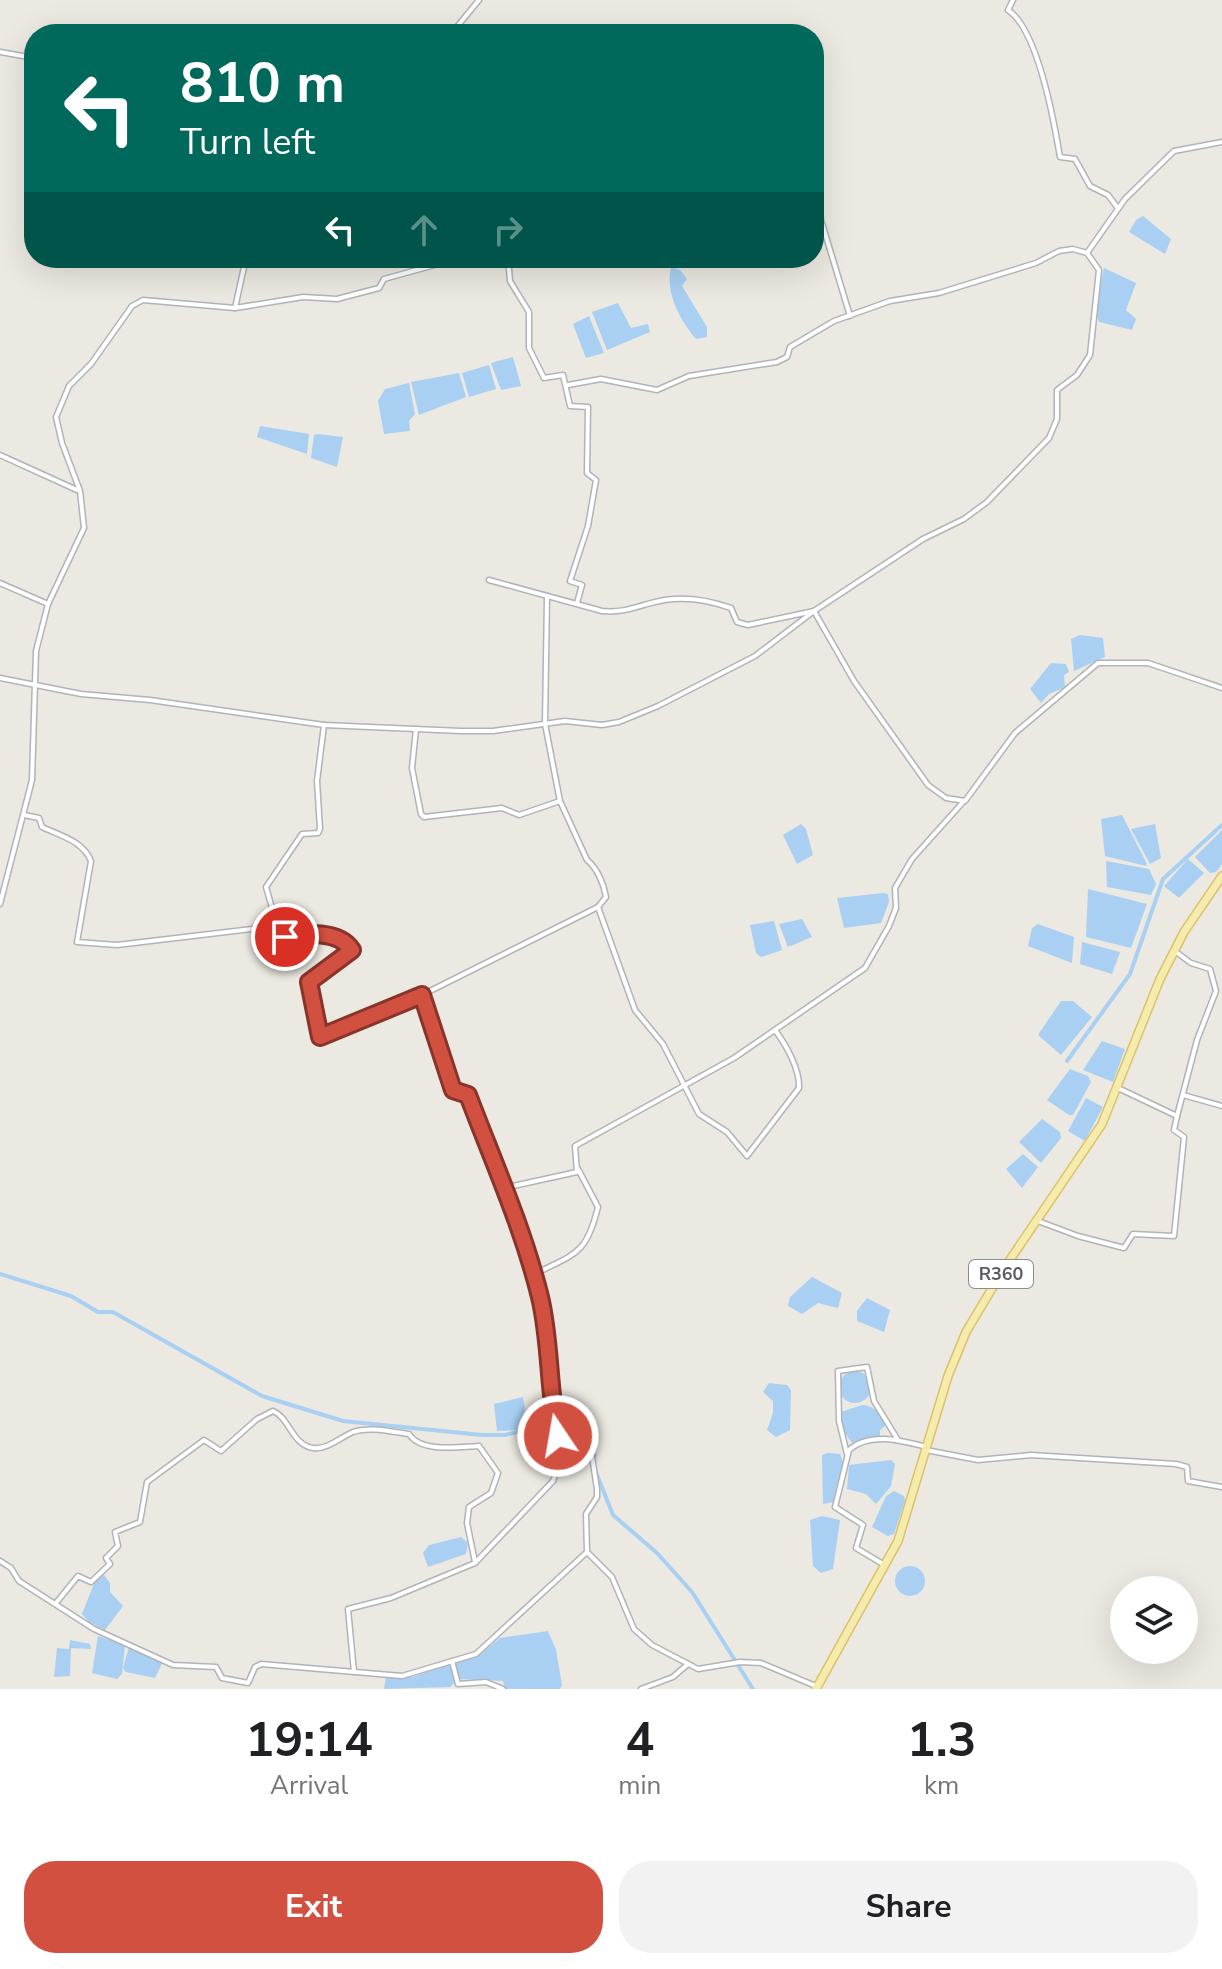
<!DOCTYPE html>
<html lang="en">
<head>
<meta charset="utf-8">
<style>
  :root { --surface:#fff; --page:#f2f2f2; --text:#202124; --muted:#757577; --accent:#d25040 }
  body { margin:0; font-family:"Nunito Sans",sans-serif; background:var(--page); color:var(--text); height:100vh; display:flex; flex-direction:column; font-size:30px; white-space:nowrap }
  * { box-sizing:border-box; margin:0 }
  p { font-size:26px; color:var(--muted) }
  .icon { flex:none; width:44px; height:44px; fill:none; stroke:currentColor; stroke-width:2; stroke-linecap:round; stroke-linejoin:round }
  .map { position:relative; height:1689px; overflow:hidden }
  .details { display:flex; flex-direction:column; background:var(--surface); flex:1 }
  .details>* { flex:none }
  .top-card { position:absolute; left:24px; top:24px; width:800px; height:244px; border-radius:32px; box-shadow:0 8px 32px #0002; background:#00695c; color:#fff; overflow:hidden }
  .buttons { position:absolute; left:1110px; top:1576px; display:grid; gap:16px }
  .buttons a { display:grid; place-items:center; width:88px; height:88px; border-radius:50%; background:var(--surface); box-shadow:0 8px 32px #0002; font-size:40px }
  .pin { position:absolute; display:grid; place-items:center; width:68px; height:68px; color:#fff; margin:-34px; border:4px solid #fff; border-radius:50%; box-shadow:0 2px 8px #0007 }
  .me { position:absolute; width:88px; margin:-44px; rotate:348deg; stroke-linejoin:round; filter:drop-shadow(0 0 6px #0008) }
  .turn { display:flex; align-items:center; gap:28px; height:168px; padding:0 24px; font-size:36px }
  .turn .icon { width:104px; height:104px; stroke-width:2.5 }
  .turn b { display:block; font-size:56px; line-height:68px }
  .lanes { display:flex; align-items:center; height:76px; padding:0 24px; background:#0003; justify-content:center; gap:40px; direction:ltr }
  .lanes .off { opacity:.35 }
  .eta { display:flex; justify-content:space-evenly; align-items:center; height:136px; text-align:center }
  .eta b { font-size:48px; font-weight:700; line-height:56px }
  .action { display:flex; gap:16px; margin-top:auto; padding:16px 24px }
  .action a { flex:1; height:92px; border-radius:32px; background:var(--accent); color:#fff; font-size:32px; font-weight:700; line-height:92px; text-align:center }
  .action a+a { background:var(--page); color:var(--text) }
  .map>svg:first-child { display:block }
  .water { fill:#a9d0f3 }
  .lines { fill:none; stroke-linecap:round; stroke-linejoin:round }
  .canal { stroke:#a9d0f3; stroke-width:4 }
  .street-casing { stroke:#b2b3b7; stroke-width:7 }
  .primary-casing { stroke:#dec167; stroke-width:10 }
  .street { stroke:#fff; stroke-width:4 }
  .primary { stroke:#f4ebad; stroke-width:7 }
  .route-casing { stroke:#88342a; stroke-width:20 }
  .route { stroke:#d25040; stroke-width:14 }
  .labels { text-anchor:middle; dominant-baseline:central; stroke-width:7; stroke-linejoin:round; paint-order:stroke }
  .shield { fill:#fff; stroke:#8c8d90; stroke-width:2 }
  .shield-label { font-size:18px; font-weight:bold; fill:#5a5c60 }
</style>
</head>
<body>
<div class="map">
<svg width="1222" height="1689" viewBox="0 0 1222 1689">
  <rect width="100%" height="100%" fill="#ebe9e1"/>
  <g class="water">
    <path d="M1143,216L1171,239L1165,254L1129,232L1136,220Z"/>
    <path d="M671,267L680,270L687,279L682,286L707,327V337L696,339C680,320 665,293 671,267Z"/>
    <path d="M1104,268L1136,283L1126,310L1136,319L1132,330L1099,322L1095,310Z"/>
    <path d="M618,303L631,328L648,324L650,332L607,350L592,312Z"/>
    <path d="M589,316L604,353L586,358L573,324Z"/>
    <path d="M513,357L521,386L501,390L491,363Z"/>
    <path d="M489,365L496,389L469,397L462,373Z"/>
    <path d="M459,373L466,397L419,415L411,382Z"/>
    <path d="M409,383L415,414L409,421L410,431L384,434L378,401L385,389Z"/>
    <path d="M260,426L309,434L307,454L257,437Z"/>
    <path d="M319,434L343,437L337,467L311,458L314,435Z"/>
    <path d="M1080,635L1103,638L1105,657L1074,671L1071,639Z"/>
    <path d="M1051,663L1066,664L1069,672L1064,675L1065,687L1049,694L1041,703L1030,689Z"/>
    <path d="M1122,815L1147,864L1146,866L1105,856L1101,819Z"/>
    <path d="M801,824L806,829L813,855L797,864L783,835Z"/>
    <path d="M1155,824L1161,858L1150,864L1131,829Z"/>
    <path d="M1222,830V864L1216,872L1210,873L1195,857Z"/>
    <path d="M1188,859L1204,873L1179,898L1164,886Z"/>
    <path d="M1106,861L1149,869L1156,884L1151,895L1107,887Z"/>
    <path d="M1088,889L1147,904L1131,948L1086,937Z"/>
    <path d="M883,893L888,894L889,902L881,923L844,928L837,898Z"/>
    <path d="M802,919L812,937L788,947L779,924Z"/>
    <path d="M774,921L782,950L761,957L756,953L750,925Z"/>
    <path d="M1038,924L1074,937L1072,963L1028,946L1032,928Z"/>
    <path d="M1082,942L1120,952L1112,974L1080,964Z"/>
    <path d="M1061,1001H1073L1092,1017L1061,1055L1038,1035Z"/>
    <path d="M1102,1041L1125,1049L1113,1082L1083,1070Z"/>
    <path d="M1070,1069L1088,1076L1091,1082L1073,1115H1069L1047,1100Z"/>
    <path d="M1086,1098L1103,1107L1085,1141L1068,1131Z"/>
    <path d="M1042,1119L1060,1132L1061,1138L1041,1163L1019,1142Z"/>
    <path d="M1023,1154L1038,1167L1022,1188L1006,1169Z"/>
    <path d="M812,1277L842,1293L838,1308L818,1303L802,1314L788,1306L790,1297Z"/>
    <path d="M867,1298L890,1310L884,1332L857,1321V1311Z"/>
    <circle cx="855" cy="1387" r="16"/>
    <path d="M769,1383L787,1385L791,1390L790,1430L776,1437L767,1430L773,1413V1401L763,1392Z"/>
    <path d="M523,1397L528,1426L519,1430L497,1431L494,1404Z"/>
    <path d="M862,1405C873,1405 885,1415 885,1426L880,1430V1438L852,1443L840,1426L841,1412Z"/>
    <path d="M828,1453L840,1454L844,1465L834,1502L823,1504L822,1455Z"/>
    <path d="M891,1460L895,1464L891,1486L876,1504L866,1494L847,1489L849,1465Z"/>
    <path d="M894,1491L904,1496L905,1501L894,1534L888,1536L872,1527L886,1496Z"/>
    <path d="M822,1516L840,1520L833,1569L821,1573L813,1566L810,1520Z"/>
    <path d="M461,1537L468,1543L466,1554L428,1567L423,1553L429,1545Z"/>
    <circle cx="910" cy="1581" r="15"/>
    <path d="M104,1575L110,1583V1592L123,1606L105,1630L89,1622L82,1614L95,1581Z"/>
    <path d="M548,1631L556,1650L562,1685L560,1689H505L503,1681L459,1679L455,1663L477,1657L500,1638Z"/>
    <path d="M98,1636L125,1645L122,1674L117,1679L92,1673Z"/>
    <path d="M70,1640L90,1644L91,1649L71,1648L70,1676L54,1677L57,1648L69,1649Z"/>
    <path d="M129,1647L163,1661L155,1678L126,1672L123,1668Z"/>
    <path d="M449,1664L456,1681L450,1687L384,1689L386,1676L413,1677Z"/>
  </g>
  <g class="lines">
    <g class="canal">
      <path d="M1067,1061L1130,974L1163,879L1222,825"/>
      <path d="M0,1274L71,1296L98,1312H113L262,1396L343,1421L482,1435H505L551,1424L546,1409L554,1403"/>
      <path d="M555,1401L560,1433L585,1431L595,1449L594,1462"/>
      <path d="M595,1470L613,1515L657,1553L692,1592L753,1689"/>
    </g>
    <defs>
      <g id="street">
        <path d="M1013,0L1008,10C1038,30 1054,121 1060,157L1075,159L1090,186L1108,195L1117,207"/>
        <path d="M451,34L479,0"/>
        <path d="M0,52L34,58"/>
        <path d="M814,165L821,220L850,316"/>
        <path d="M508,258L510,281L529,312V348L544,378L563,375L570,406L588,407L587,473L596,480L588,526L570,581L582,585L577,603"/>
        <path d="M235,308L303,297L337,299L379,288L384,279L460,258"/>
        <path d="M568,385L601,379L657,390L689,376L777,362L787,357L790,347L834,321L890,301L939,293L1036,263L1059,251L1073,249L1087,253"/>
        <path d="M0,455L77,490"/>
        <path d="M489,580L602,611C621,613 633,608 651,603C678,595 706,599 731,608L737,622L748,625L814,611L923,539L964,519L987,502L1049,438L1057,419V390L1077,375L1090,355L1099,270L1087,253L1125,199L1174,151L1222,142"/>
        <path d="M0,583L48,604"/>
        <path d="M547,597L545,724L560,801"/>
        <path d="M0,678L81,694L150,700L324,725L461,731H493L565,721L602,725L619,722L658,706L755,656L814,611L854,681L928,785L946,798L965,801L1015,733L1098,663H1148L1222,688"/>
        <path d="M324,725L317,781L320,829L318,833L302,834L266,887L280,936C304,939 336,927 352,950L309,982L320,1037L400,1006L598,907L635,1010L663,1044L699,1114L727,1132L747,1156L799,1088C800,1069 786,1045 775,1030"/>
        <path d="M416,729L412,768L421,814L424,817L502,808L519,815L560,801L587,860C597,868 604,884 606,897L598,907"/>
        <path d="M24,815L39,818L42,827C61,836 83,841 91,861L77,942L117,945L278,926"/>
        <path d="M0,904L32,780L36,651L48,604L84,528L80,491L62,443L56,417L69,386L91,364L132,306L143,300L235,308L246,258"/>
        <path d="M1118,1088L1177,1116L1197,1040L1216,991L1210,969L1191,963L1176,952"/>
        <path d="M1183,1095L1222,1106"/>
        <path d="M504,1188L577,1172L575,1146L734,1058L865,968L889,926L896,908L895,888L912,859L964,801"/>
        <path d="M1038,1221L1078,1236L1124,1248L1133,1234L1174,1236L1184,1137L1174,1130L1177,1116"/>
        <path d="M533,1275C575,1253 586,1256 598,1207L578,1169"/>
        <path d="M558,1436L583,1433L591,1450L597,1489V1497L586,1514L587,1552"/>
        <path d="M926,1450L978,1460L1031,1455L1176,1464L1187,1467L1188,1481L1222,1487"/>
        <path d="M847,1454L839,1421L838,1371L867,1367L874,1401L898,1440"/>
        <path d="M0,1561L11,1568L19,1581L94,1629L173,1665L216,1667L222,1678L248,1683L255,1667L261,1664L402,1676L476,1654L587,1552L612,1577L634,1629L652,1645L698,1669L740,1662L761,1663L818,1687"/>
        <path d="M883,1564L856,1548L863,1525L835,1507L849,1450C870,1431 903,1441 927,1447"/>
        <path d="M56,1603L78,1576L91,1582L110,1564L106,1558L118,1546L115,1532L140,1522L147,1482L204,1440L221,1451L257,1419L273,1411C289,1417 292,1445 313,1448C327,1450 341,1437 353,1432C370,1426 392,1432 409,1434C421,1453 459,1447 479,1446L498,1473L491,1493L469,1507L467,1523L475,1562"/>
        <path d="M452,1661L458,1684L486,1682L503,1689"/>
        <path d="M354,1672L348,1609L391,1598L475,1563L553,1481L559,1464L549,1391V1345L540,1298L468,1095L453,1090L422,995"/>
        <path d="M641,1689L673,1677L688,1664"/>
      </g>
      <path id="primary" d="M816,1689L898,1541L948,1376L966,1332L1003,1270L1102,1124L1160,979L1184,932L1222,876"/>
    </defs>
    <use href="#street" class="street-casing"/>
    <use href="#primary" class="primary-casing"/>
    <use href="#street" class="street"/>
    <use href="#primary" class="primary"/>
  </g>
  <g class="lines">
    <defs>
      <path id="route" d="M285,937C305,933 339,930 352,950L309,982L320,1037L422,995L453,1090L468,1095C493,1161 523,1228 540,1297C551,1343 548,1390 558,1436"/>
    </defs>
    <use href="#route" class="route-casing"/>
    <use href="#route" class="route"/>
  </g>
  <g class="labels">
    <rect class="shield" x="969" y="1260" width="64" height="28" rx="6"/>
    <g class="shield-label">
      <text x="1001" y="1274">R360</text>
    </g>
  </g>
</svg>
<div class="buttons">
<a><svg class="icon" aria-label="layers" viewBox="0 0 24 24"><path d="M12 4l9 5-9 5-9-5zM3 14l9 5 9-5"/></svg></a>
</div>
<div class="pin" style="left:285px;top:937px;background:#d93025"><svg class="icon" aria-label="arrive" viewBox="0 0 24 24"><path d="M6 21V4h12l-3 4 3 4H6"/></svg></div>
<svg class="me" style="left:558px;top:1436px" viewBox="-20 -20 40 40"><circle r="17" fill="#d25040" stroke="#fff" stroke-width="3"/><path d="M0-11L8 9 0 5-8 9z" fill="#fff"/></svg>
<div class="top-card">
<div class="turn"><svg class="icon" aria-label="left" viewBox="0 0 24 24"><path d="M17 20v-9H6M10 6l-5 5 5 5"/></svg><div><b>810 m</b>Turn left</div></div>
<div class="lanes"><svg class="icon" aria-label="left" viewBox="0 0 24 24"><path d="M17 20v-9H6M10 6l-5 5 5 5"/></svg><svg class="icon off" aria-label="ahead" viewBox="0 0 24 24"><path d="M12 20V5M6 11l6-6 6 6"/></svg><svg class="icon off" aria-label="right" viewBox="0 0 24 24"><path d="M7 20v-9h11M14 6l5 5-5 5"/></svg></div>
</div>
</div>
<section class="details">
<div class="eta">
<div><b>19:14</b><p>Arrival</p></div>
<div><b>4</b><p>min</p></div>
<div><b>1.3</b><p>km</p></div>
</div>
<div class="action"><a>Exit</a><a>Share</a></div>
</section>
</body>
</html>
